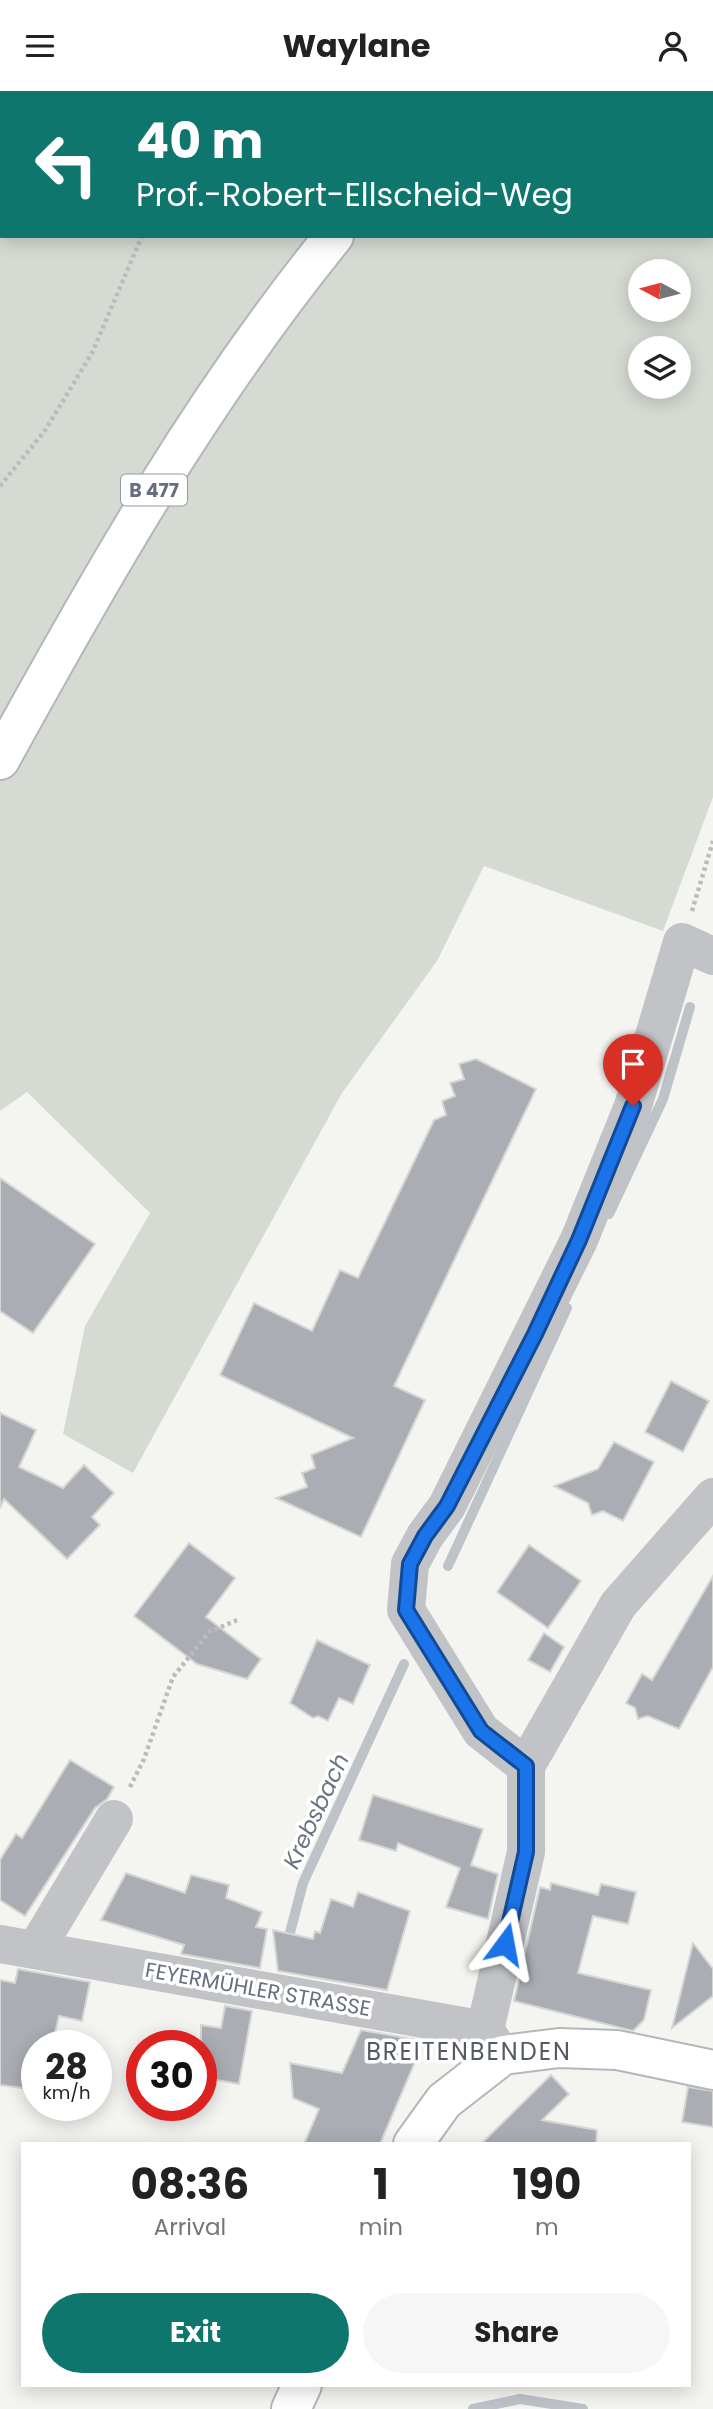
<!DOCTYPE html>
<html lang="en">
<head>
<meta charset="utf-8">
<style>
  :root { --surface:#fff; --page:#f6f6f6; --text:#222; --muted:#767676; --accent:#0f766e }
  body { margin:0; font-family:Poppins,sans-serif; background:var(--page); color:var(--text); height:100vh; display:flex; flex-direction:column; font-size:26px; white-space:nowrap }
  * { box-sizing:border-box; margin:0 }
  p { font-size:23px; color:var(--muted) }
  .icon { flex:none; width:38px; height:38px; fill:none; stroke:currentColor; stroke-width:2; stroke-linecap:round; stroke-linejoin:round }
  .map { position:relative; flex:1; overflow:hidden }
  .sheet { position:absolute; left:21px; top:2051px; width:670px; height:245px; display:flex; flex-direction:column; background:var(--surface); border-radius:0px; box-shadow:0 4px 18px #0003 }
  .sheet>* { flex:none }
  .top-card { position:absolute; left:0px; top:0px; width:714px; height:147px; box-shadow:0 4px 18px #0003; background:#0f766e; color:#fff; overflow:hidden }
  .needle { width:46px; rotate:277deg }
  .controls { position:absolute; left:628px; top:168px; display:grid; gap:14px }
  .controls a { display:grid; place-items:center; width:63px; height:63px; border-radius:50%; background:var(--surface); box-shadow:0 4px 18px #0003; font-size:35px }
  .speed { position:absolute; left:21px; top:1939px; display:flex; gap:14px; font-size:35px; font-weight:700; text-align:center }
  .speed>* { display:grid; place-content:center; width:91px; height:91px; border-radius:50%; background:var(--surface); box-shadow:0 4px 18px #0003; line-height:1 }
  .speed small { font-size:18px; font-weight:400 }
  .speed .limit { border:10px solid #d22; background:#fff; color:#111 }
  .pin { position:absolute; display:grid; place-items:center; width:60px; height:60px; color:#fff; margin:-72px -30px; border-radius:50% 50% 50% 0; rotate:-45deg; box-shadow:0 0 7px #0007 }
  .pin .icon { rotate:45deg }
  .me { position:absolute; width:77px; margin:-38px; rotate:13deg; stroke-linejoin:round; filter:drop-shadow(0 0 5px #0008) }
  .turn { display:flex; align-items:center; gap:24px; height:147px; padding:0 21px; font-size:32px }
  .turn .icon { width:91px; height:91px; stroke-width:2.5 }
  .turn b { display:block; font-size:49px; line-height:60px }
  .eta { display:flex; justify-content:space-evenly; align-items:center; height:119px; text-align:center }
  .eta b { font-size:42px; font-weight:700; line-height:49px }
  .button { display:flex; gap:14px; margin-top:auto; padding:14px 21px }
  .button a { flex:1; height:80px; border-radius:42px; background:var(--accent); color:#fff; font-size:28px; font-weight:700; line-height:80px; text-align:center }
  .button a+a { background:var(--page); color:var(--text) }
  header { display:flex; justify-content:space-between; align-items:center; height:91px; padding:0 21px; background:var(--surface); font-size:32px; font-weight:700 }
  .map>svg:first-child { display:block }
  .green { fill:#d5dbd3; fill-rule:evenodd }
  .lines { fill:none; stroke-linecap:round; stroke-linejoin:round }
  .stream { stroke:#bec3c9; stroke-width:10 }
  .building { fill:#aaaeb4; stroke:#d6d6d4; stroke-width:2 }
  .major-casing { stroke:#b4b6ba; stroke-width:42 }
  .path { stroke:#babbbe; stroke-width:4.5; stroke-dasharray:3.5 3.5; stroke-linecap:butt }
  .minor { stroke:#c1c3c6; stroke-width:38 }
  .major { stroke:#fff; stroke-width:38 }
  .route-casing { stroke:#114b97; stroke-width:18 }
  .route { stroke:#1a73e8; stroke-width:12 }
  .labels { text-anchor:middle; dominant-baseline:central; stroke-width:7; stroke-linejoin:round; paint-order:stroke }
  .shield { fill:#fff; stroke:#959aa5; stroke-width:2 }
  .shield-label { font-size:19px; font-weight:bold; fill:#676f7f }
  .street-label { font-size:21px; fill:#676f7f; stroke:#fff }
  .water-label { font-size:23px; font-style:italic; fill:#697582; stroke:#fff }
  .quarter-label { font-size:24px; letter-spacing:2px; fill:#545a65; stroke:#fff }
</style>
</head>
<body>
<header><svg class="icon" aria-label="menu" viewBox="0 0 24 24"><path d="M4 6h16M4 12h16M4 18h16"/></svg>Waylane<svg class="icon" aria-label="person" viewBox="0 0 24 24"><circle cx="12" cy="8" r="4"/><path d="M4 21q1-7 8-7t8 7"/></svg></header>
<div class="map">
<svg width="713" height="2318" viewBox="0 0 713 2318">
  <rect width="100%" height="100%" fill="#f4f5f1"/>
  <path class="green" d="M0,0H713V706L663,840L484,775L437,870L342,1002L133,1382L63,1343L85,1235L150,1122L27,1001L0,1020ZM2,2H712V145H2ZM640,180H679V219H640ZM640,257H679V296H640Z"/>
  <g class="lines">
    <g class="stream">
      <path d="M609,1123L663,1008L690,916"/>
      <path d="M448,1475L567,1217"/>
      <path d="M287,1853L303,1792L404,1573"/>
      <path d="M473,2318L520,2308L583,2318"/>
    </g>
  </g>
  <g class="building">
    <path d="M476,968L536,998L394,1295L425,1309L361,1446L276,1407L307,1396L302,1382L315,1377L311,1364L353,1347L220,1284L254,1212L312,1240L340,1179L358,1187L434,1029L446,1024L442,1010L455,1005L450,992L464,988L459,973Z"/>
    <path d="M0,1087L95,1153L33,1242L0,1220Z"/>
    <path d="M671,1290L709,1310L683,1361L645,1341Z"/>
    <path d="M0,1322L36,1339L19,1376L63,1397L84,1374L114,1402L92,1426L100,1434L67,1468L4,1408L0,1417Z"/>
    <path d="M614,1351L654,1371L623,1430L603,1420L592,1424L588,1412L554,1395L598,1378Z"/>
    <path d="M189,1452L235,1487L206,1526L261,1568L247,1588L197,1573L134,1525Z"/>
    <path d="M529,1454L581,1490L548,1537L497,1501Z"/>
    <path d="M713,1485V1576L679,1638L648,1625L638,1628L635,1617L626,1612L642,1583L652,1589Z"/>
    <path d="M544,1542L564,1556L550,1581L528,1569Z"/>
    <path d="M317,1549L370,1574L353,1613L339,1607L328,1630L318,1625L313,1627L290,1612Z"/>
    <path d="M70,1669L114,1696L107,1708L95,1717L25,1825L0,1809V1769L16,1743L22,1747Z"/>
    <path d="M373,1704L483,1738L471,1774L498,1783L488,1828L446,1816L460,1777L398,1752L396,1760L359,1749Z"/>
    <path d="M126,1782L185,1802L191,1784L229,1794L226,1807L262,1821L256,1836L267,1838L260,1877L181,1863L184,1854L101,1829Z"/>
    <path d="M551,1792L598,1804L601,1793L636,1801L628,1833L593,1825L578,1882L651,1899L644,1929L633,1940L514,1910L540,1796L550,1799Z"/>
    <path d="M358,1801L410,1820L387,1899L278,1880L273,1839L313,1848L315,1840L320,1842L331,1808L353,1816Z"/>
    <path d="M693,1852L713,1878V1905L672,1937Z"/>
    <path d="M18,1878L90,1891L82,1930L59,1925L52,1955H37V1999L0,1994V1889L15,1892Z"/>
    <path d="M225,1915L252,1920L239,1993L201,1986V1934L221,1937Z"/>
    <path d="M361,1939L424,1950L380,2053H304L319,2018L293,2007L290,1972L342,1982Z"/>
    <path d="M551,1984L569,2003L542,2029L597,2039L596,2053H481Z"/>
    <path d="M688,1996L713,2000V2036L682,2031Z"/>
  </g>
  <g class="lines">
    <defs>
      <g id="major">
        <path d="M457,2L458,0"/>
        <path d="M0,669C100,487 202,307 334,145"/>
        <path d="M413,2053L444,2010L503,1964L559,1957L617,1959L713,1979"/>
        <path d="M291,2318L302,2294"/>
      </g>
    </defs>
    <use href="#major" class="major-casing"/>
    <g class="path">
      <path d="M206,2L207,0"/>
      <path d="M615,2L617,0"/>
      <path d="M712,142H713"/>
      <path d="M0,395L44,341L92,262L142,145"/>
      <path d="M692,820L713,750"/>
      <path d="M130,1696L144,1668L173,1586L209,1541L237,1529"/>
    </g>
    <g class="minor">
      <path d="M526,1675L481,1640L406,1519L410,1473L425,1445L447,1415L579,1149L633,1015L682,851L713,865"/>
      <path d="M0,1853L485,1939L500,1961"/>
      <path d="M36,1858L114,1728"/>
      <path d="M485,1939L526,1761V1675L618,1514L713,1406"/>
    </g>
    <use href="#major" class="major"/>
  </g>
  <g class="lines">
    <defs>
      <path id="route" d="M505,1853L526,1761V1675L481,1640L406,1519L410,1473L425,1445L447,1415L535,1243L579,1149L633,1015"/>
    </defs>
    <use href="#route" class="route-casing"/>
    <use href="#route" class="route"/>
  </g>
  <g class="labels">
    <rect class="shield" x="121" y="383.5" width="66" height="31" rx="5"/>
    <g class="shield-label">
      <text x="154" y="399">B 477</text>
    </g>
    <g class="street-label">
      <text transform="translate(258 1898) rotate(10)">FEYERMÜHLER STRASSE</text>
    </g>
    <g class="water-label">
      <text transform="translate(316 1720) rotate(-65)">Krebsbach</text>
    </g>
    <g class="quarter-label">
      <text x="469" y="1960">BREITENBENDEN</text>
    </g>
  </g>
</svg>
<div class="controls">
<a><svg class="needle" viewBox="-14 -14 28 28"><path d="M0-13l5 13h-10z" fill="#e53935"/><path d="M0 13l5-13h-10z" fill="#767676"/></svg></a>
<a><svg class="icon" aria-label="layers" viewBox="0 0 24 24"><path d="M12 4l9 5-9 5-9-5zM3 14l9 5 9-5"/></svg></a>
</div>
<div class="speed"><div>28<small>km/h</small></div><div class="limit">30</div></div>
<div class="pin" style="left:633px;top:1015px;background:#d93025"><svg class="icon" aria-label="arrive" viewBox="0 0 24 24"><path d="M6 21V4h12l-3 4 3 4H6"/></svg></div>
<svg class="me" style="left:505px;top:1853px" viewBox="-20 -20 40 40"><path d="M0-17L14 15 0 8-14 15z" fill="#1a73e8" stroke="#fff" stroke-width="4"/></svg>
<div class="top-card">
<div class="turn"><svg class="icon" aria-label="left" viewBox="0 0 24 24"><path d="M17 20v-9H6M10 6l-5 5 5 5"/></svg><div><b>40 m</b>Prof.-Robert-Ellscheid-Weg</div></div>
</div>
<section class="sheet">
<div class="eta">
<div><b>08:36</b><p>Arrival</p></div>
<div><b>1</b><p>min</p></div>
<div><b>190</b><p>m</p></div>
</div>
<div class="button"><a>Exit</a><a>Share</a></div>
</section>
</div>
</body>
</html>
